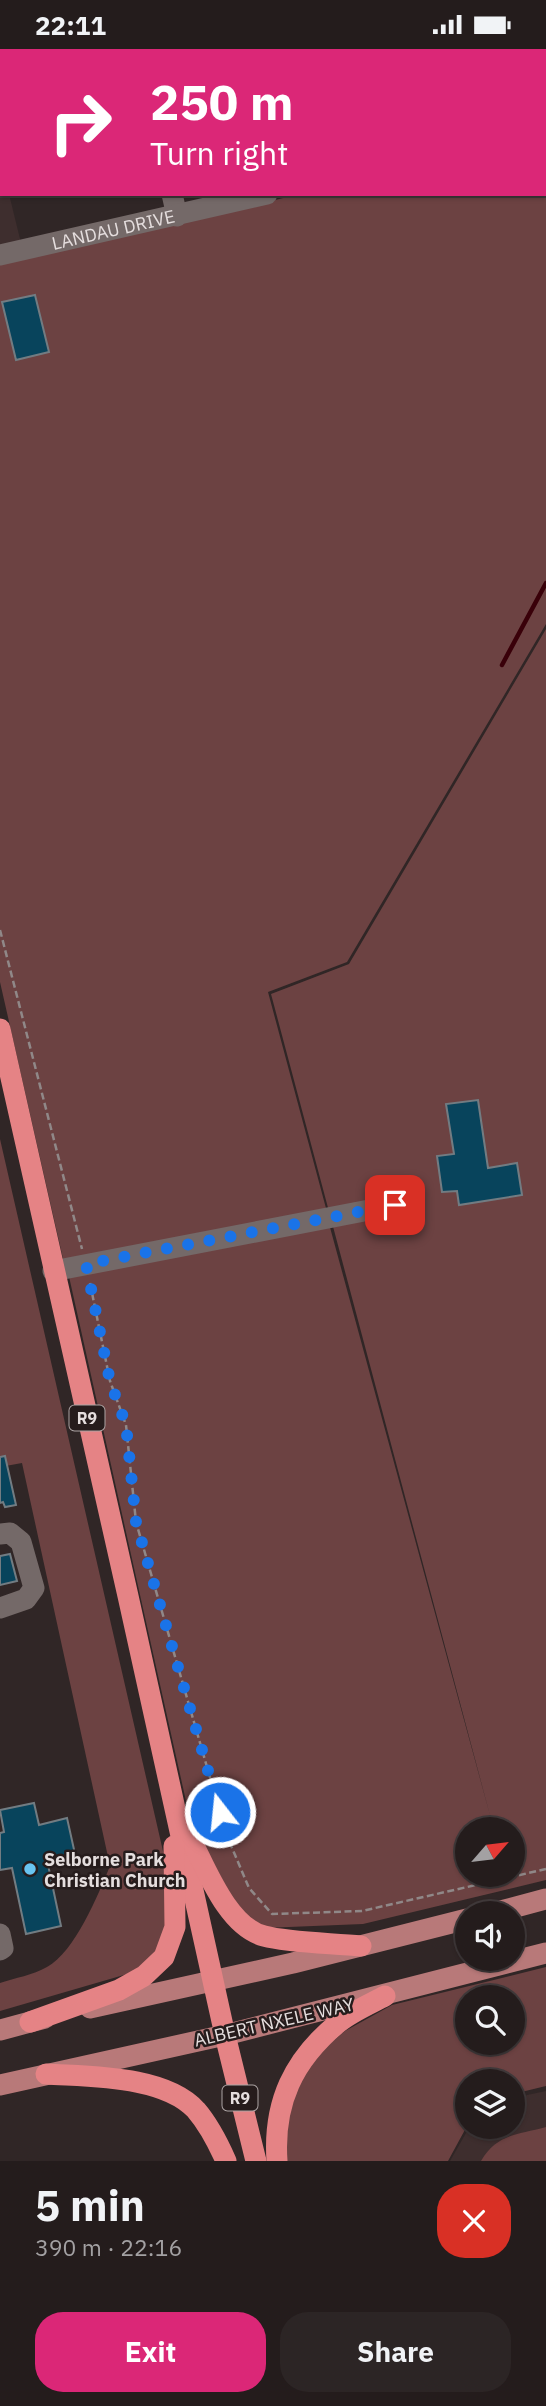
<!DOCTYPE html>
<html lang="en">
<head>
<meta charset="utf-8">
<style>
  :root { --surface:#241c1c; --page:#2c2525; --text:#f1f3f6; --muted:#a3a1a3; --line:#413a3b; --accent:#db2777 }
  body { margin:0; font-family:"IBM Plex Sans",sans-serif; background:var(--page); color:var(--text); height:100vh; display:flex; flex-direction:column; font-size:26px; white-space:nowrap }
  * { box-sizing:border-box; margin:0 }
  p { font-size:23px; color:var(--muted) }
  .icon { flex:none; width:38px; height:38px; fill:none; stroke:currentColor; stroke-width:2; stroke-linecap:round; stroke-linejoin:round }
  .map { position:relative; height:2112px; overflow:hidden }
  .drawer { display:flex; flex-direction:column; background:var(--surface); flex:1 }
  .drawer>* { flex:none }
  .hud { position:absolute; left:0px; top:0px; width:546px; height:147px; box-shadow:0 2px 5px #0004,0 0 0 2px var(--line); background:#db2777; color:#fff; overflow:hidden }
  .needle { width:46px; rotate:62deg }
  .controls { position:absolute; left:455px; top:1768px; display:grid; gap:14px }
  .controls a { display:grid; place-items:center; width:70px; height:70px; border-radius:50%; background:var(--surface); box-shadow:0 2px 5px #0004,0 0 0 2px var(--line); font-size:35px }
  .pin { position:absolute; display:grid; place-items:center; width:60px; height:60px; color:#fff; margin:-30px; border-radius:14px; box-shadow:0 4px 10px #0006 }
  .me { position:absolute; width:77px; margin:-38px; rotate:344deg; stroke-linejoin:round; filter:drop-shadow(0 0 5px #0008) }
  .turn { display:flex; align-items:center; gap:24px; height:147px; padding:0 35px; font-size:32px }
  .turn .icon { width:91px; height:91px; stroke-width:2.5 }
  .turn b { display:block; font-size:49px; line-height:60px }
  .round { display:grid; place-items:center; flex:none; width:74px; height:74px; border-radius:28px; background:var(--page) }
  .summary { display:flex; align-items:center; justify-content:space-between; height:119px; padding:0 35px }
  h1 { font-size:42px; font-weight:800; line-height:52px }
  .action { display:flex; gap:14px; margin-top:auto; padding:14px 35px }
  .action a { flex:1; height:80px; border-radius:28px; background:var(--accent); color:#fff; font-size:28px; font-weight:800; line-height:80px; text-align:center }
  .action a+a { background:var(--page); color:var(--text) }
  .status { display:flex; justify-content:space-between; align-items:center; height:49px; padding:0 35px; background:var(--surface); direction:ltr }
  .status svg { height:19px; fill:currentColor }
  .map>svg:first-child { display:block }
  .built { fill:#3e2e2e }
  .green { fill:#6c4242; fill-rule:evenodd }
  .lines { fill:none; stroke-linecap:round; stroke-linejoin:round }
  .stream { stroke:#390009; stroke-width:4.5 }
  .building { fill:#08445c; stroke:#727c82; stroke-width:2 }
  .path { stroke:#908888; stroke-width:2.5; stroke-dasharray:7 3.5; stroke-linecap:butt }
  .minor { stroke:#746968; stroke-width:21 }
  .major { stroke:#b87979; stroke-width:21 }
  .highway { stroke:#e58385; stroke-width:21 }
  .route { stroke:#1a73e8; stroke-width:12; stroke-dasharray:0 21.6 }
  .poi-dot { fill:#69c4f0; stroke:#261c1c; stroke-width:2.5 }
  .labels { text-anchor:middle; dominant-baseline:central; stroke-width:5; stroke-linejoin:round; paint-order:stroke }
  .shield { fill:#261c1c; stroke:#aca4a4; stroke-width:2 }
  .shield-label { font-size:16px; font-weight:bold; fill:#e5dede }
  .street-label { font-size:18px; fill:#e5dede; stroke:#261c1c }
  .poi-label { font-size:18px; font-weight:bold; fill:#e5dede; stroke:#261c1c; text-anchor:start }
</style>
</head>
<body>
<div class="status"><b>22:11</b><svg viewBox="0 0 49 12"><path d="M0 12V9h3v3zM5 12V6h3v6zM10 12V3h3v9zM15 12V0h3v12zM26 1h20v11H26zM47 4h2v5h-2z"/></svg></div>
<div class="map">
<svg width="546" height="2112" viewBox="0 0 546 2112">
  <rect width="100%" height="100%" fill="#302626"/>
  <g class="built">
    <path d="M0,107L2,145H9L21,194L0,199Z"/>
    <path d="M546,2042V2112H450L470,2077H513V2049Z"/>
  </g>
  <g class="green">
    <path d="M546,87V575L347,913L268,943L327,1163L64,1214L0,933V216L300,145H544V88Z"/>
    <path d="M546,580V1831L363,1875L264,1879L235,1855L203,1793L186,1752L68,1223L328,1171L491,1770L271,945L349,915ZM467,1780H513V1825H467Z"/>
    <path d="M0,1090L165,1811L168,1879L159,1903L141,1921L0,1962V1934C15,1929 33,1926 47,1918C75,1903 98,1846 110,1817L22,1414L0,1418Z"/>
    <path d="M546,1918V2037L513,2045V2032H467V2077L448,2112H284L288,2057L299,2031L318,2005L345,1982L392,1956ZM467,1948H513V1993H467Z"/>
    <path d="M546,2078V2112H481C497,2085 517,2086 546,2078Z"/>
  </g>
  <g class="lines">
    <path class="stream" d="M502,616L546,534"/>
  </g>
  <g class="building">
    <path d="M35,246L49,303L16,311L2,253Z"/>
    <path d="M478,1051L488,1119L517,1114L522,1146L459,1156L457,1142L442,1143L437,1107L454,1105L446,1055Z"/>
    <path d="M5,1407L16,1456L5,1458L3,1453L0,1454V1408Z"/>
    <path d="M10,1505L17,1532L0,1536V1507Z"/>
    <path d="M34,1754L39,1776L67,1769L75,1805L47,1811L61,1877L26,1885L12,1819L0,1821V1784L4,1783L0,1761Z"/>
  </g>
  <g class="lines">
    <g class="path">
      <path d="M0,881L82,1200"/>
      <path d="M90,1234L110,1332L126,1376L136,1473L227,1787L249,1839L272,1865L362,1862L546,1820"/>
    </g>
    <g class="minor">
      <path d="M137,0L138,2"/>
      <path d="M544,79H546"/>
      <path d="M172,145L177,167"/>
      <path id="s1" d="M0,206L267,145"/>
      <path d="M53,1222L395,1156"/>
      <path d="M0,1485L10,1484L21,1493L34,1539L26,1550L0,1559"/>
      <path d="M0,1885L3,1899L0,1901"/>
    </g>
    <g class="major">
      <path d="M493,1864L546,1850"/>
      <path d="M90,1959L293,1914L467,1870"/>
      <path d="M0,1981L45,1969"/>
      <path d="M0,2036L225,1986L546,1904"/>
    </g>
    <g class="highway">
      <path d="M0,980L128,1547L225,1986L256,2112"/>
      <path d="M188,1785C205,1816 226,1877 264,1887C290,1894 333,1894 361,1897"/>
      <path d="M30,1973L119,1941L144,1927L164,1908L175,1878L174,1797"/>
      <path d="M46,2025C89,2028 164,2026 196,2061C209,2076 218,2094 226,2112"/>
      <path d="M277,2112C273,2054 293,2011 338,1974C351,1963 370,1955 385,1947"/>
    </g>
  </g>
  <g class="lines">
    <path class="route" d="M220,1763L136,1473L126,1376L110,1332L86,1215L395,1156"/>
  </g>
  <circle class="poi-dot" cx="30" cy="1820" r="7"/>
  <g class="labels">
    <g class="shield">
      <rect x="69.5" y="1356.5" width="35" height="25" rx="5"/>
      <rect x="222.5" y="2036.5" width="35" height="25" rx="5"/>
    </g>
    <g class="shield-label">
      <text x="87" y="1369">R9</text>
      <text x="240" y="2049">R9</text>
    </g>
    <g class="street-label">
      <text stroke="none"><textPath href="#s1" startOffset="116">LANDAU DRIVE</textPath></text>
      <text transform="translate(274 1973) rotate(-13)">ALBERT NXELE WAY</text>
    </g>
    <g class="poi-label">
      <text x="44" y="1810">Selborne Park<tspan x="44" dy="21">Christian Church</tspan></text>
    </g>
  </g>
</svg>
<div class="controls">
<a><svg class="needle" viewBox="-14 -14 28 28"><path d="M0-13l5 13h-10z" fill="#e53935"/><path d="M0 13l5-13h-10z" fill="#a3a1a3"/></svg></a>
<a><svg class="icon" aria-label="sound" viewBox="0 0 24 24"><path d="M4 9h4l5-4v14l-5-4H4zM17 9q2 3 0 6"/></svg></a>
<a><svg class="icon" aria-label="search" viewBox="0 0 24 24"><circle cx="10" cy="10" r="6"/><path d="M15 15l6 6"/></svg></a>
<a><svg class="icon" aria-label="layers" viewBox="0 0 24 24"><path d="M12 4l9 5-9 5-9-5zM3 14l9 5 9-5"/></svg></a>
</div>
<div class="pin" style="left:395px;top:1156px;background:#d93025"><svg class="icon" aria-label="arrive" viewBox="0 0 24 24"><path d="M6 21V4h12l-3 4 3 4H6"/></svg></div>
<svg class="me" style="left:220px;top:1763px" viewBox="-20 -20 40 40"><circle r="17" fill="#1a73e8" stroke="#fff" stroke-width="3"/><path d="M0-11L8 9 0 5-8 9z" fill="#fff"/></svg>
<div class="hud">
<div class="turn"><svg class="icon" aria-label="right" viewBox="0 0 24 24"><path d="M7 20v-9h11M14 6l5 5-5 5"/></svg><div><b>250 m</b>Turn right</div></div>
</div>
</div>
<section class="drawer">
<div class="summary"><div><h1>5 min</h1><p>390 m · 22:16</p></div><a class="round" style="background:#d93025;color:#fff"><svg class="icon" aria-label="close" viewBox="0 0 24 24"><path d="M6 6l12 12M18 6L6 18"/></svg></a></div>
<div class="action"><a>Exit</a><a>Share</a></div>
</section>
</body>
</html>
